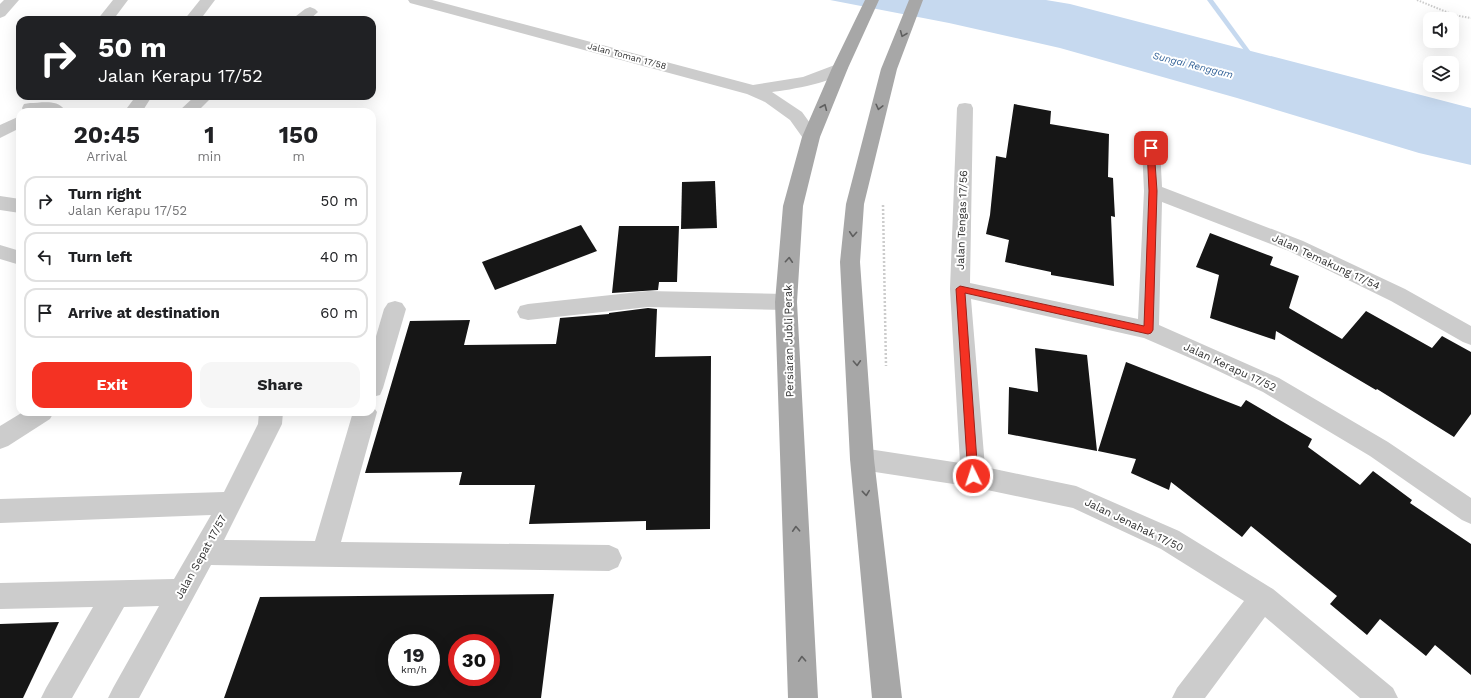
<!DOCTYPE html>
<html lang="en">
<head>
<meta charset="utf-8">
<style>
  :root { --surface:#fff; --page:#f6f6f6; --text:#202124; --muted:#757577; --line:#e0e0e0; --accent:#f43223 }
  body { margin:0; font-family:"Work Sans",sans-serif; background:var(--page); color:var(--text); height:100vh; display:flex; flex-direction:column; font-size:15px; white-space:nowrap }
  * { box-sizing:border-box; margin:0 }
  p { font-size:13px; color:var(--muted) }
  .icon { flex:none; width:22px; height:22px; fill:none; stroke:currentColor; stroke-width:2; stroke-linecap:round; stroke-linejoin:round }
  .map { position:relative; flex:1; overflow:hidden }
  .details { position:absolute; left:16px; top:108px; width:360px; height:308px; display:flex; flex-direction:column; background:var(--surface); border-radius:12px; box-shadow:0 4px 16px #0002 }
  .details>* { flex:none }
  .top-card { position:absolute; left:16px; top:16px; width:360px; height:84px; border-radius:12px; box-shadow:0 4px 16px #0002; background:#202124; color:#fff; overflow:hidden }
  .tools { position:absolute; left:1423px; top:12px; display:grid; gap:8px }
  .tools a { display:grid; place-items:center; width:36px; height:36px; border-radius:8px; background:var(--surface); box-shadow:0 4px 16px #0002; font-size:20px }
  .speed { position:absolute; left:388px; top:634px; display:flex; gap:8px; font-size:20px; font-weight:700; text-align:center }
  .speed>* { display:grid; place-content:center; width:52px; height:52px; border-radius:50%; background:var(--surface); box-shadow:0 4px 16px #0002; line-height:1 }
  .speed small { font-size:10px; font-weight:400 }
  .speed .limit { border:6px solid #d22; background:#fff; color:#111 }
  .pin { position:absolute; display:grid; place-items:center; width:34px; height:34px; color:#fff; margin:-17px; border-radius:8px; box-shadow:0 2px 6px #0006 }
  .me { position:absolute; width:44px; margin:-22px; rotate:356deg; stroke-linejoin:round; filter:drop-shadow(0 0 3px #0008) }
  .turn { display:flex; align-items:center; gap:14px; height:84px; padding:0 16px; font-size:18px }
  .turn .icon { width:52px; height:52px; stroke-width:2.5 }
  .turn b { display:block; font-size:28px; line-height:34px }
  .eta { display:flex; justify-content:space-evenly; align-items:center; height:68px; text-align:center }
  .eta b { font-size:24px; font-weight:700; line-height:28px }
  .primary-button { display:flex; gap:8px; margin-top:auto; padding:8px 16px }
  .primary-button a { flex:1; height:46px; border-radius:12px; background:var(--accent); color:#fff; font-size:16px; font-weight:700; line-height:46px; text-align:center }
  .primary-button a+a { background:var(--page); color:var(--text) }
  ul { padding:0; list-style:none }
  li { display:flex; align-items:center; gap:12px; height:50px; margin:0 8px 6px; padding:0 8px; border:2px solid var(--line); border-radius:12px }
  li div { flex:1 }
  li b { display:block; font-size:15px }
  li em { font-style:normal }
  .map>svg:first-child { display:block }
  .water { fill:#c6d9ef }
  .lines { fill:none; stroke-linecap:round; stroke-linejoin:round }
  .stream { fill:#c6d9ef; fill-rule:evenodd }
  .building { fill:#161616; fill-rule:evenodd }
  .path-far1 { stroke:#ccc; stroke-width:2; stroke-dasharray:1.5 1.5; stroke-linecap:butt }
  .path { stroke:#ccc; stroke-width:2.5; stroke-dasharray:2 2; stroke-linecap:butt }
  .minor { fill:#ccc; fill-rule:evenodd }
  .major { fill:#a7a7a7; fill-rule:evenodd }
  .oneway { stroke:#5f5f5f }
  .route { fill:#f43223; stroke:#9f2017 }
  .labels { text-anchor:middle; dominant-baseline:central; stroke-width:4; stroke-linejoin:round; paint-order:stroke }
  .far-street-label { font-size:9px; fill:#2f2f2f; stroke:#fff }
  .far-water-label { font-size:10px; font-style:italic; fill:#356499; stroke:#fff }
  .street-label { font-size:11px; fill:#2f2f2f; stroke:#fff }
</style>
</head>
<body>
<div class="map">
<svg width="1471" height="698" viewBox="0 0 1471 698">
  <rect width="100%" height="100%" fill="#fff"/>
  <path class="water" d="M830,0H1046L1070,4L1471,108V165L1419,153L1237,98L1060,48L949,23Z"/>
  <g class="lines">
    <path class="stream" d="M1207,0H1213L1256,59V61H1252Z"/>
  </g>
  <g class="building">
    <path d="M1014,104L1051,111L1050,124L1109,134L1108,177L1113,178L1114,199L1115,217L1111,216L1114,286L1051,275V272L1005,262L1009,240L986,234L990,215L996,156L1006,158Z"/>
    <path d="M715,181L717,228L681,229L682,182Z"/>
    <path d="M581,225L597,251L495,290L482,262Z"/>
    <path d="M619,226H679L677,282H659L658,290L612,293Z"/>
    <path d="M1210,233L1273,257L1270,265L1299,276L1289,308L1342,339L1366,311L1432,348L1442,336L1471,352V414L1454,437L1377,389L1376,390L1276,331L1275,340L1210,318L1219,275L1196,267Z"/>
    <path d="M648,308L657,309L655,357L711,356L710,529L646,530V521L529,524L535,485H459L462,472L365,473L410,321L470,320L464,345L556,344L560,318L609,314V313Z"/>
    <path d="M1035,348L1087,355L1097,451L1008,434L1009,387L1038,392Z"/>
    <path d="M1126,362L1241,407L1246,400L1312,439L1308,447L1360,485L1373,471L1412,500L1410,503L1471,544V675L1435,645L1426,656L1380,619L1367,635L1330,604L1337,596L1251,526L1242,537L1171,482L1169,490L1131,473L1136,459L1098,451Z"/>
    <path d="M554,594L541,698H224L260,597ZM397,643H431V677H397ZM457,643H491V677H457Z"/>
    <path d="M59,622L23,698H0V624Z"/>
  </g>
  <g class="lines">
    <path class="path-far1" d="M1417,0L1454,15L1471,18"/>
    <path class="path" d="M883,205L886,366"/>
    <g class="minor">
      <path d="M4,0H19L5,16L0,18V4Z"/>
      <path d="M113,0H128L113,20H97Z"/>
      <path d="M200,0H215L200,20H184Z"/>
      <path d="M408,0H432L753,85L803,77L840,63L846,65L848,68C839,82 789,90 772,92L802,112L820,137L817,141L811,143L805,141L790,120L765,102L747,94L410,3Z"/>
      <path d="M310,7L315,9L318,12L309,20H291L305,9Z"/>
      <path d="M136,96H152L142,112H124Z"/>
      <path d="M195,96H213L197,112H178Z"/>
      <path d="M30,103C40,103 57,99 64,109L62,112H24L22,108L24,104Z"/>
      <path d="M965,103L971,104L973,108L970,283L1138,319L1144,191L1142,148L1145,144L1151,142L1157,144L1160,148L1162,187L1303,241L1405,289L1471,326V345L1463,342L1391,301L1289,251L1162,202L1159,325L1279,378L1388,442L1471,498V524L1462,520L1370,456L1263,392L1197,361L1144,338L971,299L985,467L1076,486L1179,531L1273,589L1393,688L1398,698H1360L1265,617L1205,698H1172L1177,688L1244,601L1161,549L1073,508L973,487L862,470L853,467L850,459L853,451L862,448L960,463L950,289L957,108L959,104Z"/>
      <path d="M20,116V128L0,138V125Z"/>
      <path d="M0,196L20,199V213L0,210Z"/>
      <path d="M0,245L20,251V265L0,259Z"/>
      <path d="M648,291L786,294L793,296L797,302L793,308L786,310L648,307L528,320L520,318L517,312L520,306L528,304Z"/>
      <path d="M395,301L402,303L406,309L383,388L380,395L372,397V350L384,309L388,303Z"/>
      <path d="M372,405L377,412L341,542L609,545L618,549L622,558L618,567L609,571L211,565L139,698H108L113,688L159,606L124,607L72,698H41L46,688L93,607L0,609V583L174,579L211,515L0,523V499L224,492L258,424L259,412H283L282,424L224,540L315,541L353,412H372Z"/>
      <path d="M23,412H54L50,419L8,446L0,449V426Z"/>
    </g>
    <g class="major">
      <path d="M865,0H879L848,68L820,137L803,206L797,302L818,698H788L775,302L783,206L802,137L832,68Z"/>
      <path d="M909,0H923L897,69L864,204L860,262L874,459L902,698H872L850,459L840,262L846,204L881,69Z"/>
    </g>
  </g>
  <defs><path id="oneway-chevron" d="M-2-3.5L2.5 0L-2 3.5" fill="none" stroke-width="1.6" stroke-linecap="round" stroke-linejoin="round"/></defs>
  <g class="oneway">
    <use href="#oneway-chevron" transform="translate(903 34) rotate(112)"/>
    <use href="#oneway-chevron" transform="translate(824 107) rotate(-67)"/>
    <use href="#oneway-chevron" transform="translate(879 107) rotate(104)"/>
    <use href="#oneway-chevron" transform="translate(853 234) rotate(94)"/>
    <use href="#oneway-chevron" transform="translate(789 260) rotate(-86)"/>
    <use href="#oneway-chevron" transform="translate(857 363) rotate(87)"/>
    <use href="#oneway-chevron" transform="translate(866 493) rotate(84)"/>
    <use href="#oneway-chevron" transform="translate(796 529) rotate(-93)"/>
    <use href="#oneway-chevron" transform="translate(802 659) rotate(-93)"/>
  </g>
  <path class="route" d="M1151,146L1154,148L1157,191L1153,330L1151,333L1148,334L965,293L978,476L977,479L973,480L970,479L968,476L956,289L960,286L1144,326L1149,191L1147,148Z"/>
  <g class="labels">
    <g class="far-street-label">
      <text transform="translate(627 56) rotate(15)">Jalan Toman 17/58</text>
    </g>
    <g class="far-water-label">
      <text transform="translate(1193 65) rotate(14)">Sungai Renggam</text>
    </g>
    <g class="street-label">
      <text transform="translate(962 220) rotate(-88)">Jalan Tengas 17/56</text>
      <text transform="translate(1326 262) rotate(25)">Jalan Temakung 17/54</text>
      <text transform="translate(789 341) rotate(-91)">Persiaran Jubli Perak</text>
      <text transform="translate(1230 367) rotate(25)">Jalan Kerapu 17/52</text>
      <text transform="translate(1134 525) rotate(26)">Jalan Jenahak 17/50</text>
      <text transform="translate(201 557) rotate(-61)">Jalan Sepat 17/57</text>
    </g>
  </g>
</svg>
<div class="tools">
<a><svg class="icon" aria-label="sound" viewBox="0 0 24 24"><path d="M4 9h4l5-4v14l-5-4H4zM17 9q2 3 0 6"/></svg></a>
<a><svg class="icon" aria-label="layers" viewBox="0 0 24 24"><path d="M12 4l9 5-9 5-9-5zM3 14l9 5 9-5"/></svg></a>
</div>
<div class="speed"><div>19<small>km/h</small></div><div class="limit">30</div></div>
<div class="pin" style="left:1151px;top:148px;background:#d93025"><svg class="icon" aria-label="arrive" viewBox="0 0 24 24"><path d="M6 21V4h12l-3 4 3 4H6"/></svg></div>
<svg class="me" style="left:973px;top:476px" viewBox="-20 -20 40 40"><circle r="17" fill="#f43223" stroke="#fff" stroke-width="3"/><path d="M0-11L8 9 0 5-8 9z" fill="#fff"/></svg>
<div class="top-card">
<div class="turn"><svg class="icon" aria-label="right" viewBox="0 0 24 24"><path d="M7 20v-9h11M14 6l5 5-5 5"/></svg><div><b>50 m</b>Jalan Kerapu 17/52</div></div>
</div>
<section class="details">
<div class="eta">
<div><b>20:45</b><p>Arrival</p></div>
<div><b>1</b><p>min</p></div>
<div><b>150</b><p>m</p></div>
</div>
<ul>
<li><svg class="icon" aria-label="right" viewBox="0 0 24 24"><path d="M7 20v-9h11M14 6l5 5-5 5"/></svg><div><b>Turn right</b><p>Jalan Kerapu 17/52</p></div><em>50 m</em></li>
<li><svg class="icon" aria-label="left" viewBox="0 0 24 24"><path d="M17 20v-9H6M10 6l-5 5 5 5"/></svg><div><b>Turn left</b></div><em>40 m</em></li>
<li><svg class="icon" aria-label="arrive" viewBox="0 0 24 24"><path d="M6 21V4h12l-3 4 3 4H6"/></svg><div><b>Arrive at destination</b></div><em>60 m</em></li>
</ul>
<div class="primary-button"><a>Exit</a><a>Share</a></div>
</section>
</div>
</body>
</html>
